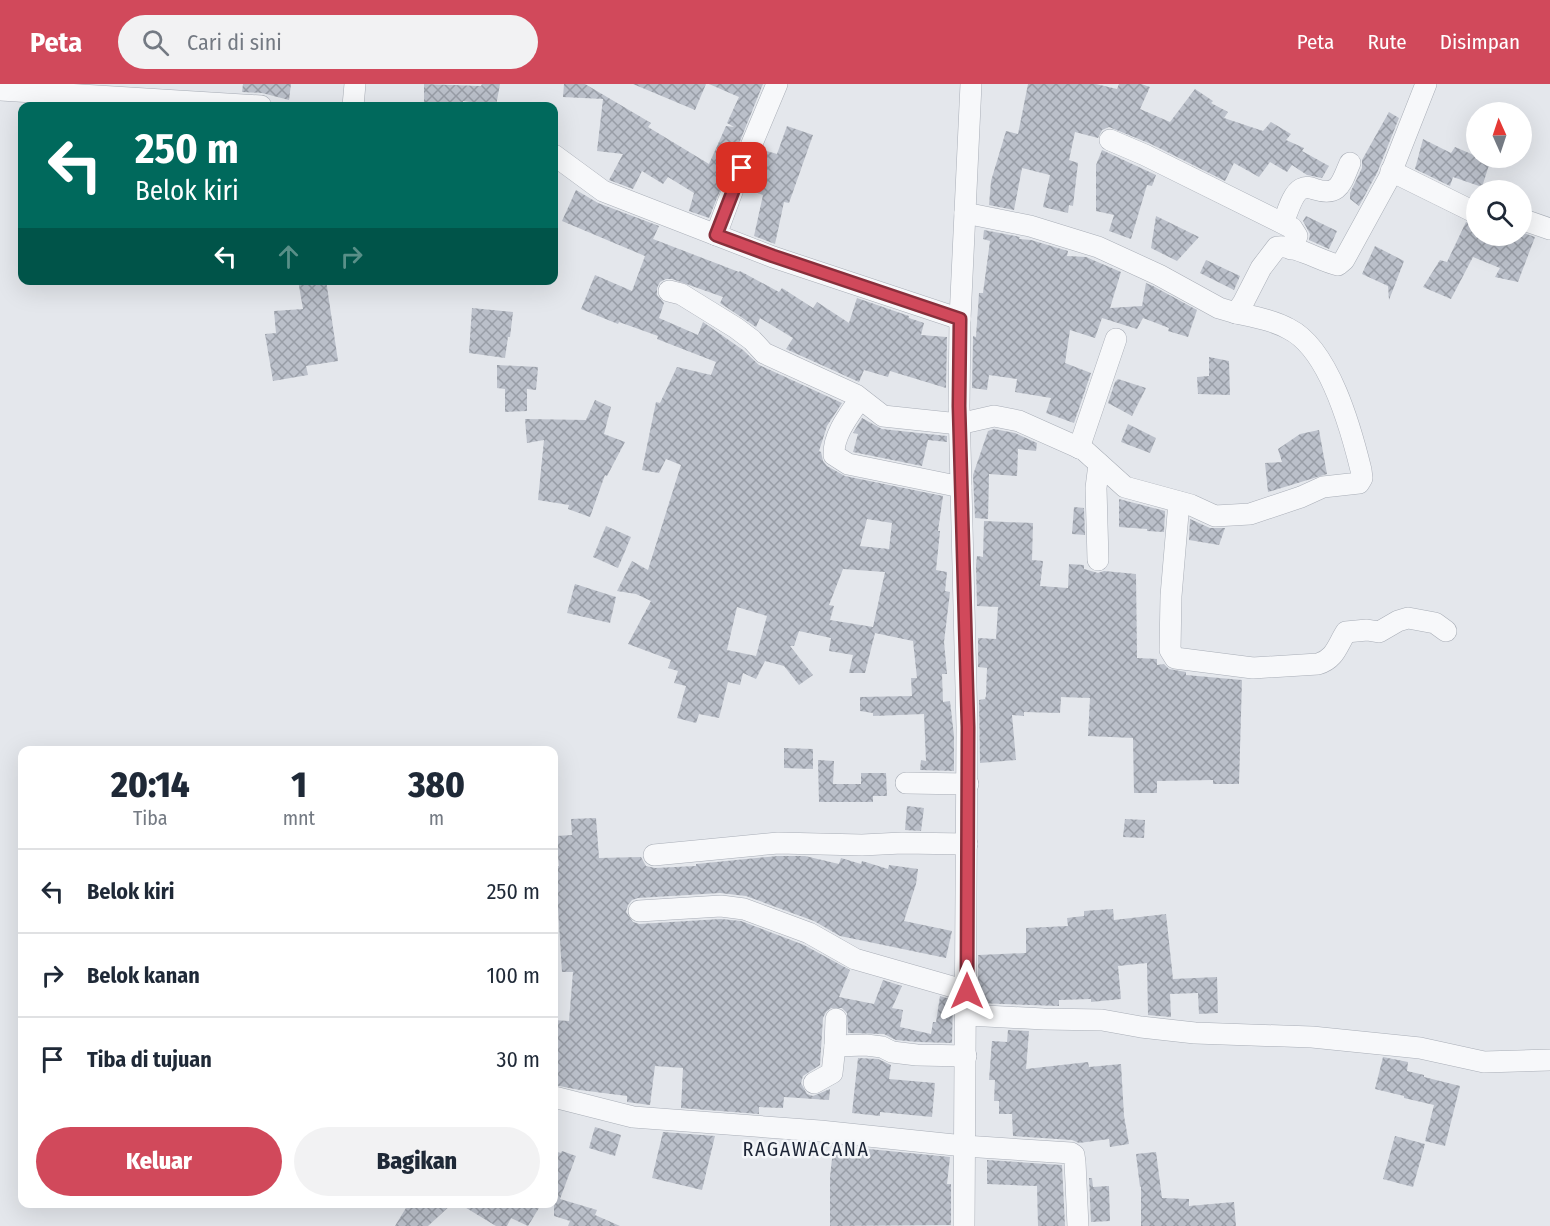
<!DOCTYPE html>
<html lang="id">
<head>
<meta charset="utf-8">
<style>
  :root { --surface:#fff; --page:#f2f2f3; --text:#1f2937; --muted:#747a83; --line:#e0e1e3; --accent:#d1495b }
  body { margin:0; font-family:"Fira Sans Condensed",sans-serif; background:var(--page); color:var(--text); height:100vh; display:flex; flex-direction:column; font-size:22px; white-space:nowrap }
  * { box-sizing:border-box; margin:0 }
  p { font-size:20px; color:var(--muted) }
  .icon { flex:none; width:33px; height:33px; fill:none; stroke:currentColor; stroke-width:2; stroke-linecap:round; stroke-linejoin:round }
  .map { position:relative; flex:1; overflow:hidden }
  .sheet { position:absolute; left:18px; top:662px; width:540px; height:462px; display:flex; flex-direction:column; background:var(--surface); border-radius:12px; box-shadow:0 6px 24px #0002 }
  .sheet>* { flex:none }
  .banner { position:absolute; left:18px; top:18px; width:540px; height:183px; border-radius:12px; box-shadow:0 6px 24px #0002; background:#00695c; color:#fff; overflow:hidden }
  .needle { width:39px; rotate:357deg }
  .buttons { position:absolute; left:1466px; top:18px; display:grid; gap:12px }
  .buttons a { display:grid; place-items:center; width:66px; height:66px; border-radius:50%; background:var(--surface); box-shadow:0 6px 24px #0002; font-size:30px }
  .pin { position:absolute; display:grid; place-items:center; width:51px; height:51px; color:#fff; margin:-26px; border-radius:12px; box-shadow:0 3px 9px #0006 }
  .me { position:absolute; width:66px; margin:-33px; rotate:0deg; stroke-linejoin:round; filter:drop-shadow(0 0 4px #0008) }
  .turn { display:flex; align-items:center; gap:21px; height:126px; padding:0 18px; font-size:27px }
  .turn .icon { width:78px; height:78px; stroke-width:2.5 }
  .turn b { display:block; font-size:42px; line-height:51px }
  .lanes { display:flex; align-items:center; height:57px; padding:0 18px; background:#0003; justify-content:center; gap:30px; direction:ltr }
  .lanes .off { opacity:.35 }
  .eta { display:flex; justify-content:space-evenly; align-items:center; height:102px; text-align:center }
  .eta b { font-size:36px; font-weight:800; line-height:42px }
  .primary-button { display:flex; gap:12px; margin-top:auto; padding:12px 18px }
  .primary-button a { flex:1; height:69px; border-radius:36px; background:var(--accent); color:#fff; font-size:24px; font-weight:800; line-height:69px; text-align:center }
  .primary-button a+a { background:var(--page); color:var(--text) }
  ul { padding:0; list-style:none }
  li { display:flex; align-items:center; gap:18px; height:84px; padding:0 18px; border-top:2px solid var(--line) }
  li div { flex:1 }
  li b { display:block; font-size:22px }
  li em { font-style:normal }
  header { display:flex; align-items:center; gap:36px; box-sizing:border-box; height:84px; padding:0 30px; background:var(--accent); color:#fff }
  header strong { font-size:28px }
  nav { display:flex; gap:33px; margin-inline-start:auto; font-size:21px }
  .search { width:420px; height:54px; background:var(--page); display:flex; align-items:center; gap:15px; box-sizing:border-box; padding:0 21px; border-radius:33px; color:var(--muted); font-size:22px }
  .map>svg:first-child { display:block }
  .building { fill:url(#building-cross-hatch); fill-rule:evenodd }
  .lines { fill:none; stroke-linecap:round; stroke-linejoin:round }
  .street-casing { stroke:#a9aeb7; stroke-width:22 }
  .street { stroke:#f7f8fa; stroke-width:21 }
  .route-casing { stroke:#882f3b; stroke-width:15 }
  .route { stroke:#d1495b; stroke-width:10 }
  .labels { text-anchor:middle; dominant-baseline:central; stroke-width:5; stroke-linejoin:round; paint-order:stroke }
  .quarter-label { font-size:20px; letter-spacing:1.5px; fill:#1d2536; stroke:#f4f6f9 }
</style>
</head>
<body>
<header>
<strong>Peta</strong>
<div class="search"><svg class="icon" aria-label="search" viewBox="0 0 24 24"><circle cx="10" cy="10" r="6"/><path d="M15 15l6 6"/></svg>Cari di sini</div>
<nav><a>Peta</a><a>Rute</a><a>Disimpan</a></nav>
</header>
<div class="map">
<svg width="1550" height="1142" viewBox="0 0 1550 1142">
  <defs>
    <pattern id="building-cross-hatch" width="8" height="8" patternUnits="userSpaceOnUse" patternTransform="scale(1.5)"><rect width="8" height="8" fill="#bbc0ca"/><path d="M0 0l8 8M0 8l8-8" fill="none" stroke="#989da6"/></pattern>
  </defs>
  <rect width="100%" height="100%" fill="#e4e7ec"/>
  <g class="building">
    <path d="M243,0H291L289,16L262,9L242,8Z"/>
    <path d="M424,0L481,2L482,0H500L496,22L463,17V20L442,18V21H424Z"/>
    <path d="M564,0H585L651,39L648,43L709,80L726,42L734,43L727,39L739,13L709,0H763L709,134L689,127L694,109L668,93L663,100L642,87L633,105L609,96L623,70L597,67L603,15L563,13Z"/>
    <path d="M633,0H706L695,26Z"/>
    <path d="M1028,0H1096L1117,5L1119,0H1141L1150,3L1140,25L1170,38L1195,5L1213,17L1211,19L1228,28L1224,34L1263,47L1271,38L1291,50L1286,56L1304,64L1302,67L1329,82L1322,94L1307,91L1292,81L1287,88L1270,78L1259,93L1234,79L1225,97L1151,60L1109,43L1102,46L1098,54L1075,48L1069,76L1078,79L1073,122L1069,121L1068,129L1043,123L1050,91L1022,84L1014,126L989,121L991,97L1006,47L1018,50Z"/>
    <path d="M1389,28L1399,34L1377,89L1359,122L1350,115V109L1362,84V76Z"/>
    <path d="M787,42L813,51L789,119L784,118L775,160L754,152L763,111L747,105L763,66L777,70Z"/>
    <path d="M1423,55L1451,69L1455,63L1490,78L1482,103L1453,93L1450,102L1415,85Z"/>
    <path d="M1102,66L1156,91L1152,102L1147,101L1131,155L1109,147L1114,131L1096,127V81Z"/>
    <path d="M576,106L598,119L659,142L653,155L739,188L740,187L779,208L782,204L813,224L817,218L849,239L857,214L909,232V234L924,239L921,251L947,253L946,304L890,287L888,293L864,286L859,298L786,265L793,254L760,234L756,243L720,219L723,213L672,195H666L660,198L657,204V211L664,219L659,234L698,251L703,238L743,266L759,281L842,319L827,342L819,367L821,368L823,377L827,382L845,392L943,412L938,447H940L936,486L947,488L945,507L950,508L944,558L947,590H942L943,618L950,617L954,652V687L920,686L921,676L926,677L924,630L873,632V629L860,627V613L912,612L911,594H917L913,557L875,549L865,589H849L853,571L829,567L831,554L799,547L794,562H790L813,591L799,601L784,582L765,577L756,595L743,589L740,601L728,598L719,634L699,630L696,639L677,634L686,602L674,599L678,587L668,584L671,576L628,560L651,517L636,510L617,507L632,477L648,486L681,381L666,375L659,389L642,386L656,318L660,319L677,283L711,291L716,278L657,255L658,252L619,238L618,240L581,225L595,191L632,207L645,172L562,137ZM867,435L892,439L889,465L860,462ZM843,485L885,488L873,543L830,536L834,522L829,521ZM737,523L767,532L756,572L727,566Z"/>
    <path d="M1156,132L1199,153L1177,177L1151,164Z"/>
    <path d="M1306,132L1337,147L1329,165L1309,156L1310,150L1303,137Z"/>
    <path d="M1466,138L1476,142V152H1521V148L1535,153L1518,198L1495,193L1500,184L1473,173L1451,215L1423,203L1440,176L1447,178Z"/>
    <path d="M984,146L1020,153L1019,155L1031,156L1068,167L1067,172L1086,173L1121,188L1110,224L1142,222L1146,199L1153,202L1197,226L1188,253L1168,247L1169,244L1143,234L1137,245L1102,234L1095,254L1070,246L1065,279L1091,289L1074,339L1046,329L1051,314L1015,308L1017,295L989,291L987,306L972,304L973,255V252L976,253L979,209H983L990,157L983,155Z"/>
    <path d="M1375,162L1404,177L1389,216L1388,202L1362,190Z"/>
    <path d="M1206,176L1240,192L1234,206L1200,189Z"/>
    <path d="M298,196H326L338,277L306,282L308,291L273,297L265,250L276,249L274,227L303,225Z"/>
    <path d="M472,224L513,228L510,253H508L505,274L469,269Z"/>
    <path d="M1209,273L1229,277L1230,311L1198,310L1197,293L1209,292Z"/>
    <path d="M497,281L538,283L536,306L527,305V327L505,328V305L497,304Z"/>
    <path d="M1118,295L1146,304L1132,332L1108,319L1115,298Z"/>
    <path d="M595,316L611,323L604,350L625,358L607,392L605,391L590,433L568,425L569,421L538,416L544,356L527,359L525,335L586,336Z"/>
    <path d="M862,334L882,345L947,352V358L928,356L922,382L853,368L858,350L853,349Z"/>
    <path d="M1128,340L1156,354L1150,369L1121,358Z"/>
    <path d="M994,345L1015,349L1037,359L1036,367L1018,365L1017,392L989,390L988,435L975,434L973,391L988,347Z"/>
    <path d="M1319,346L1327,390L1268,408L1265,379L1282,378L1278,365L1300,350Z"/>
    <path d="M1119,415L1165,427L1164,448L1147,447V445L1119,443Z"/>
    <path d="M1074,423L1084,424L1085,451L1072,450Z"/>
    <path d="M1190,435L1210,444H1225L1219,461L1189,456Z"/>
    <path d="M984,437L1033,439L1032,476L1043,477L1040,502L1068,504L1069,480L1084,481V485L1098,489L1104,487L1136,490L1137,574L1157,575V581L1164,580L1169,585L1186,588V591L1242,596L1239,700H1213V696L1157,697V709H1134L1133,654L1088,652L1090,614L1061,613L1060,629L1024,628V632L1012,631L1016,676L980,679L979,616L985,615L986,612L987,584L978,583V554L996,555L998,523L977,522L976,481L977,472L983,473Z"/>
    <path d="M606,442L631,453L618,484L593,473Z"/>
    <path d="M575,500L616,513L610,539L567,529Z"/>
    <path d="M784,664L813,665V685L784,684Z"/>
    <path d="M818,676L834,677L833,700H861V689H886L887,712H873V718H819Z"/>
    <path d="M907,722L924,724L921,747L905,746Z"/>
    <path d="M596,734L599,774L641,773L646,782L655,784L696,782V780L778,772H805L839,780L841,774L861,780L862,777L888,785L889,781L918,785L916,800L904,837L952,847L946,874L840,852L814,837L746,812L720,809L638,814L632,816L628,821L626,828L633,838L639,840L721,835L741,837L804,861L850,886L839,913L874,920L883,896L902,902L892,924L903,926L900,943L931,950L933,938H936L940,912L953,916L952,959L918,958L896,956L884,950L848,949L847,929L842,924H831L826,928L823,934L820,981L803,992L801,999L807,1010L813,1012L830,1005L829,1016L784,1013L783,1024L759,1023V1030L681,1024L683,984L655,982L650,1021L627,1018V1012L580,1006L554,1001V936L569,937L573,888H562L558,824H554V782H559L556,752L572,751L571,735Z"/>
    <path d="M1125,735L1145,736L1144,754L1123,753Z"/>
    <path d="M1113,825L1114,836L1166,830L1173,895L1217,893L1218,929L1199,930L1198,909L1170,910L1171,933L1148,931L1147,879L1118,882L1121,915L1091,918V915L1059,916V922L978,919V871L1026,869V844L1068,842L1067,834L1084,832V827Z"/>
    <path d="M1008,946L1029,947L1026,985L1088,978L1089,983L1121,980L1124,1032L1129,1060L1110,1063L1109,1055L1079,1059L1072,1056L1013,1052L1012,1030H999V1017H994L995,996H989L992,957L1007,958Z"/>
    <path d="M1383,973L1408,978L1407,987L1424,991V993L1460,1002L1445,1062L1425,1057L1434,1021L1404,1014V1012L1375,1005Z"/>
    <path d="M858,974L878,975L891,981L889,995L935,999L932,1033L880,1028V1032L852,1029Z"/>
    <path d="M595,1043L621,1051L615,1072L589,1064Z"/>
    <path d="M663,1048L715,1052L702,1106L652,1094Z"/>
    <path d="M1395,1052L1425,1060L1413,1103L1383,1095Z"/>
    <path d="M848,1063L950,1073L947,1100H951V1141L830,1142V1093L833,1066L847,1067Z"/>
    <path d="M554,1067L561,1069L562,1067L576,1072L560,1115L597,1126L595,1131L620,1142H568L570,1137L554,1132Z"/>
    <path d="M1156,1068L1162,1114L1189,1115V1122L1234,1118L1236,1142H1141V1102L1140,1103L1136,1070Z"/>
    <path d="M987,1076L1062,1081L1065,1142H1038L1037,1102L987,1100Z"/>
    <path d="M1089,1094H1092L1093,1103L1109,1102L1110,1137L1091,1138Z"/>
    <path d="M409,1119H453L428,1142H395Z"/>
    <path d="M458,1119H542L528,1142L511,1134L507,1142H496Z"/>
  </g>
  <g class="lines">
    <defs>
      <g id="street">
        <path d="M0,6L261,22"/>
        <path d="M353,22L355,0"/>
        <path d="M1110,56L1145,71L1292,144L1297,152L1291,165"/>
        <path d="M554,71L603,107L773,173L960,235"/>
        <path d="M1391,87L1476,129"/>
        <path d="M965,129L1030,142L1098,163L1159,191L1219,224L1236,229L1243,219L1261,184L1277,163C1294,160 1320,177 1338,181L1344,176L1389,94L1426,0"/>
        <path d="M1521,135L1550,145"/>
        <path d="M1283,139C1287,130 1292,110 1301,105C1305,103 1310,103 1314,105C1340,113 1341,99 1350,79"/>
        <path d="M716,151L733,105L777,0"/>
        <path d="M669,207L681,210L736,244L752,256L764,269L856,311L883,332L959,340L994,332L1019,337L1084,366L1125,403L1191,421L1215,432L1250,430L1301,413L1323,403L1359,399L1362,394L1361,386C1351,345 1329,265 1289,245C1273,236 1254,233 1236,229"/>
        <path d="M860,315C849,331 833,351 834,371L848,380L961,403"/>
        <path d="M1079,364L1116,255"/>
        <path d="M1179,418L1171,512L1170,566L1175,574L1253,584L1318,580C1335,575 1337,562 1346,548L1367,546L1379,548L1398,537L1408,534L1435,539L1446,547"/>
        <path d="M1098,476L1096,404L1099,380"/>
        <path d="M906,699L968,700"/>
        <path d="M654,771L778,759L862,761L902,759L967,760"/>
        <path d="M639,827L721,822L744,825L809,849L855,875L967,907"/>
        <path d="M967,931L1044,935L1102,936L1141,943L1195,949L1312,953L1420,964L1484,978L1550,976"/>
        <path d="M835,962L836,935"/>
        <path d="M814,999L832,989L835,962L866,961L882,963L892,968L917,971L966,972"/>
        <path d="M554,1013L633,1033L820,1047L964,1062L1071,1069L1074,1071L1075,1078L1078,1142"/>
        <path d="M964,1142L967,643L959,322L960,235L971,0"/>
      </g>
    </defs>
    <use href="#street" class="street-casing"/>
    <use href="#street" class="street"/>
  </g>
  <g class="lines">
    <defs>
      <path id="route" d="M742,84L716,151L773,172L960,235L959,322L968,643L967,907"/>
    </defs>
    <use href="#route" class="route-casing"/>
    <use href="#route" class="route"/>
  </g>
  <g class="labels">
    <g class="quarter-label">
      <text x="806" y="1065">RAGAWACANA</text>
    </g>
  </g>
</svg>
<div class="buttons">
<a><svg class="needle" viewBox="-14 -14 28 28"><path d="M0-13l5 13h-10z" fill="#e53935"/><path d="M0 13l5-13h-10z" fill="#747a83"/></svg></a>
<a><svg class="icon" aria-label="search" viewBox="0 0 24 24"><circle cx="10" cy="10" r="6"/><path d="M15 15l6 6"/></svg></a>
</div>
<div class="pin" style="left:742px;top:84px;background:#d93025"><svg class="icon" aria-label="arrive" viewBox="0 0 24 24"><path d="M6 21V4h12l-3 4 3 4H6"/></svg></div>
<svg class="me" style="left:967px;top:907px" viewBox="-20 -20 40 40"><path d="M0-17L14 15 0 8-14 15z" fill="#d1495b" stroke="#fff" stroke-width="4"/></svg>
<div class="banner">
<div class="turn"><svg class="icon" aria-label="left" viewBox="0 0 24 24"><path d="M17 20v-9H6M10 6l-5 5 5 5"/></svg><div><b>250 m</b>Belok kiri</div></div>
<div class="lanes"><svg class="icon" aria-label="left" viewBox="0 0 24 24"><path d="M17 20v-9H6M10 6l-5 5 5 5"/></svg><svg class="icon off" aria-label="ahead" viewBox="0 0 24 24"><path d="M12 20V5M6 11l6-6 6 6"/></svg><svg class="icon off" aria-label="right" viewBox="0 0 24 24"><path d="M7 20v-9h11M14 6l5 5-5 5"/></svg></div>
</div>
<section class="sheet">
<div class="eta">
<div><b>20:14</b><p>Tiba</p></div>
<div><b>1</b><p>mnt</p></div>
<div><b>380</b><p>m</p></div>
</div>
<ul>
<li><svg class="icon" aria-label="left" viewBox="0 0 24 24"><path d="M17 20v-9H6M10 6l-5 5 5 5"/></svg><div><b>Belok kiri</b></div><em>250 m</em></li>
<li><svg class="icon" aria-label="right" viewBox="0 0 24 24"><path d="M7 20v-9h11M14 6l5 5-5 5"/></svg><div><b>Belok kanan</b></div><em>100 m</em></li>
<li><svg class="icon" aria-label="arrive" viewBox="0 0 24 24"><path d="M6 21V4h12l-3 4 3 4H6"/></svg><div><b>Tiba di tujuan</b></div><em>30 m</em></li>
</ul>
<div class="primary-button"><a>Keluar</a><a>Bagikan</a></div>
</section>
</div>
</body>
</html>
